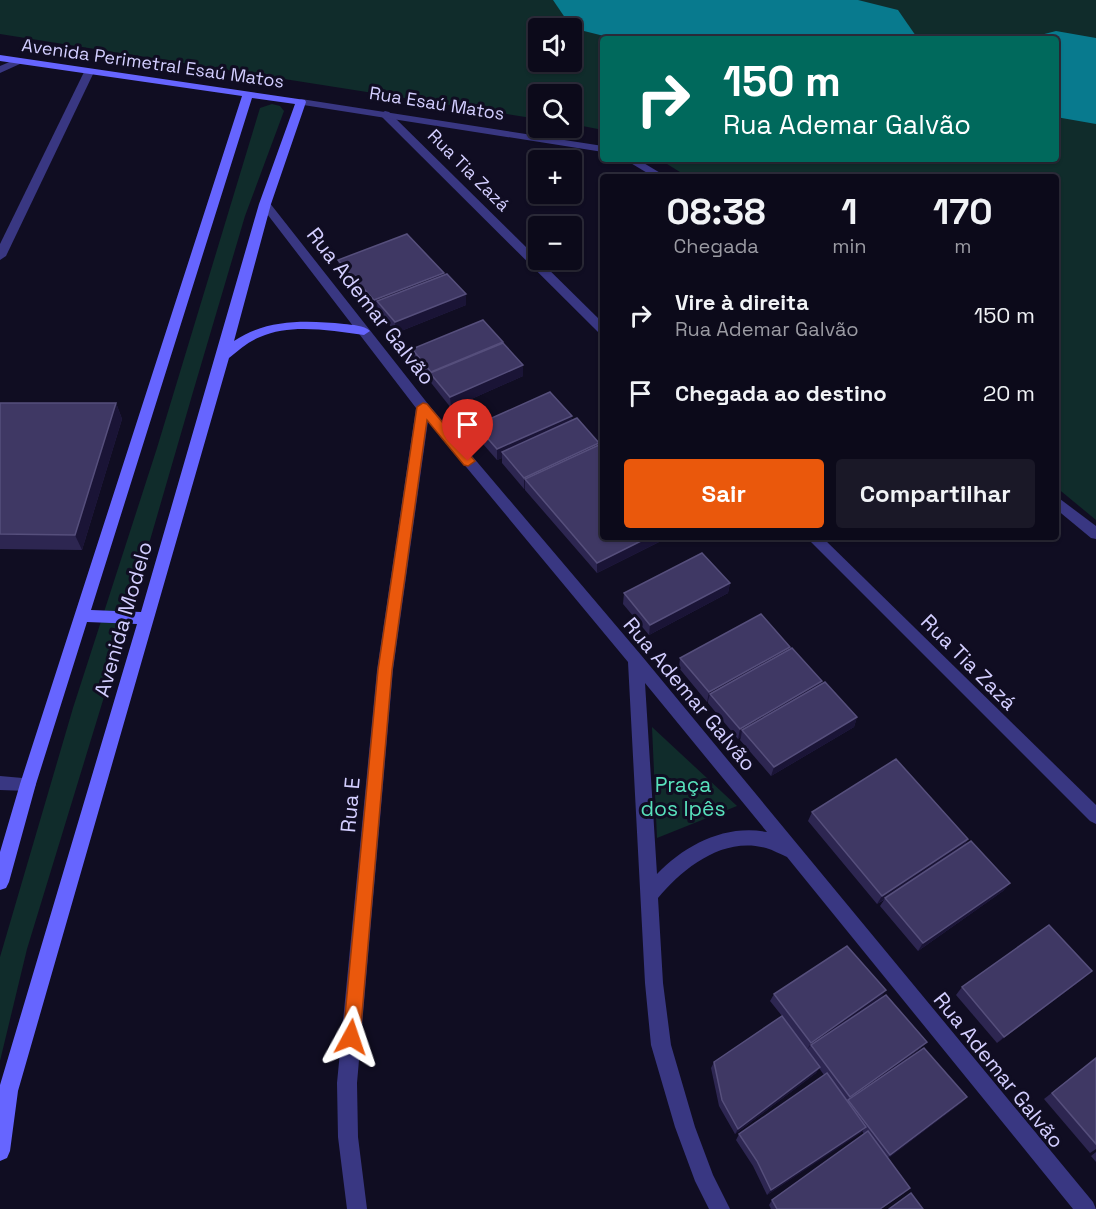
<!DOCTYPE html>
<html lang="pt">
<head>
<meta charset="utf-8">
<style>
  :root { --surface:#0c0a1a; --page:#1a1827; --text:#f1f3f6; --muted:#9a9aa2; --line:#2c2b39; --accent:#ea580c }
  body { margin:0; font-family:"Space Grotesk",sans-serif; background:var(--page); color:var(--text); height:100vh; display:flex; flex-direction:column; font-size:22px; white-space:nowrap }
  * { box-sizing:border-box; margin:0 }
  p { font-size:20px; color:var(--muted) }
  .icon { flex:none; width:33px; height:33px; fill:none; stroke:currentColor; stroke-width:2; stroke-linecap:round; stroke-linejoin:round }
  .map { position:relative; flex:1; overflow:hidden }
  .details { position:absolute; left:600px; top:174px; width:459px; height:366px; display:flex; flex-direction:column; background:var(--surface); border-radius:6px; box-shadow:0 2px 4px #0004,0 0 0 2px var(--line) }
  .details>* { flex:none }
  .banner { position:absolute; left:600px; top:36px; width:459px; height:126px; border-radius:6px; box-shadow:0 2px 4px #0004,0 0 0 2px var(--line); background:#00695c; color:#fff; overflow:hidden }
  .tools { position:absolute; left:528px; top:18px; display:grid; gap:12px }
  .tools a { display:grid; place-items:center; width:54px; height:54px; border-radius:6px; background:var(--surface); box-shadow:0 2px 4px #0004,0 0 0 2px var(--line); font-size:30px }
  .pin { position:absolute; display:grid; place-items:center; width:51px; height:51px; color:#fff; margin:-62px -26px; border-radius:50% 50% 50% 0; rotate:-45deg; box-shadow:0 0 6px #0007 }
  .pin .icon { rotate:45deg }
  .me { position:absolute; width:66px; margin:-33px; rotate:5deg; stroke-linejoin:round; filter:drop-shadow(0 0 4px #0008) }
  .turn { display:flex; align-items:center; gap:21px; height:126px; padding:0 24px; font-size:27px }
  .turn .icon { width:78px; height:78px; stroke-width:2.5 }
  .turn b { display:block; font-size:42px; line-height:51px }
  .eta { display:flex; justify-content:space-evenly; align-items:center; height:102px; text-align:center }
  .eta b { font-size:36px; font-weight:700; line-height:42px }
  .primary-button { display:flex; gap:12px; margin-top:auto; padding:12px 24px }
  .primary-button a { flex:1; height:69px; border-radius:6px; background:var(--accent); color:#fff; font-size:24px; font-weight:700; line-height:69px; text-align:center }
  .primary-button a+a { background:var(--page); color:var(--text) }
  ul { padding:0; list-style:none }
  li { display:flex; align-items:center; gap:18px; height:78px; padding:0 24px }
  li div { flex:1 }
  li b { display:block; font-size:22px }
  li em { font-style:normal }
  .map>svg:first-child { display:block }
  .green { fill:#102c2b; fill-rule:evenodd }
  .lines { fill:none; stroke-linecap:round; stroke-linejoin:round }
  .runway { fill:#087a8e; fill-rule:evenodd }
  .minor { fill:#393782; fill-rule:evenodd }
  .tertiary { fill:#393782; fill-rule:evenodd }
  .secondary { fill:#6665ff; fill-rule:evenodd }
  .wall { fill:#2d2651 }
  .shaded-wall { fill:#1a1436 }
  .building { fill:#3f3864; stroke:#564f7c; stroke-width:1.5 }
  .route { fill:#ea580c; stroke:#983908; stroke-width:1.5 }
  .labels { text-anchor:middle; dominant-baseline:central; stroke-width:6; stroke-linejoin:round; paint-order:stroke }
  .far-street-label { font-size:18px; fill:#d3ceff; stroke:#100d22 }
  .street-label { font-size:21px; fill:#d3ceff; stroke:#100d22 }
  .park-label { font-size:21px; fill:#58e1bc; stroke:#100d22 }
</style>
</head>
<body>
<div class="map">
<svg width="1096" height="1209" viewBox="0 0 1096 1209">
  <rect width="100%" height="100%" fill="#100d22"/>
  <g class="green">
    <path d="M0,0H1096V520L1056,487V177H688L659,159H1056V39H603V130L572,124V94H538V119L0,34ZM572,28V62H538V28Z"/>
    <path d="M272,104L280,106L284,111L245,216L193,392L115,661L27,949L0,1061V957L73,708L157,448L260,108Z"/>
    <path d="M652,727L737,806L657,838Z"/>
  </g>
  <g class="lines">
    <g class="runway">
      <path d="M553,0H858L898,10L918,39H616L572,28Z"/>
      <path d="M1056,31L1096,38V124L1056,117V39H1025Z"/>
    </g>
    <g class="minor">
      <path d="M85,70L94,72L6,256L0,260V244Z"/>
      <path d="M385,111L389,112L603,323V334L599,333L381,116L380,114Z"/>
      <path d="M265,201L269,202L428,404L641,655L1093,1202L1096,1209H1073L787,857C780,854 773,850 766,848C723,836 683,868 658,898L663,983L671,1045L695,1127L713,1175L730,1209H709L695,1181L675,1127L651,1045L645,983L628,662L428,421L393,670L357,1083L358,1137L367,1209H347L338,1137L337,1083L377,670L416,408L261,206V202ZM645,683L767,832C725,824 685,845 657,874Z"/>
      <path d="M806,537H822L1096,805V824L1090,821Z"/>
      <path d="M0,776L34,779L36,784L34,789L28,791L0,790Z"/>
    </g>
    <g class="tertiary">
      <path d="M19,58L22,59V63L0,73V66Z"/>
      <path d="M301,99L603,146V152L297,104L296,102Z"/>
      <path d="M624,159H637L667,177H654Z"/>
      <path d="M1056,496L1096,526V539L1091,538L1056,509Z"/>
    </g>
    <path class="secondary" d="M0,55L305,100L306,102L271,204L234,341C266,319 306,320 344,324C352,325 364,325 370,331L364,335C331,331 292,323 260,337C248,342 239,350 229,358L18,1091L10,1151L7,1158L0,1161V1085L137,624L87,622L36,784L9,882L6,888L0,890V852L20,784L242,96L0,61ZM252,98L295,104L259,204L141,612L91,610Z"/>
  </g>
  <g class="wall">
    <path d="M338,260L444,275L466,305L396,333L379,312L378,310L375,311L340,271Z"/>
    <path d="M503,344L523,365V376L451,408L413,360L412,349Z"/>
    <path d="M0,403H116L122,419L82,550L0,549Z"/>
    <path d="M572,416V421L599,445L603,537H669L597,573L525,490V488L524,489L502,463V458L497,460L476,436V425Z"/>
    <path d="M730,583L728,593L649,635L623,604L624,593Z"/>
    <path d="M790,649L822,681L821,684L857,717L854,727L771,776L740,740L741,737L738,739L708,703V701L707,702L679,668L680,658Z"/>
    <path d="M812,812L968,839L964,846L1010,883L1003,891L918,951L880,906L884,900L877,904L808,821Z"/>
    <path d="M1084,978L997,1043L956,995L962,987Z"/>
    <path d="M774,994L881,998L855,1016L921,1048L883,1077L967,1097L961,1103L888,1158L904,1193L881,1209H771L769,1205L772,1200L864,1134L862,1131L767,1195L753,1166L736,1140L739,1134L824,1075L819,1068L816,1073L735,1134L719,1106L711,1068L714,1062L782,1016L770,1001Z"/>
    <path d="M1096,1058V1149L1090,1153L1044,1099Z"/>
    <path d="M1096,1152V1162L1091,1156Z"/>
  </g>
  <g class="shaded-wall">
    <path d="M444,273L445,284L377,301L378,310L375,311L374,300Z"/>
    <path d="M466,294V305L396,333L395,322Z"/>
    <path d="M503,342V353L431,374V372Z"/>
    <path d="M523,365V376L451,408L450,397Z"/>
    <path d="M116,403L122,419L82,550L75,535Z"/>
    <path d="M572,416V427L502,452V458L497,460V449Z"/>
    <path d="M599,443V454L525,479V488L524,489V478Z"/>
    <path d="M649,537H669L597,573V563Z"/>
    <path d="M730,583L728,593L649,635L650,625Z"/>
    <path d="M790,647L788,657L710,694L708,701L707,702L709,692Z"/>
    <path d="M822,681L819,691L742,730L741,737L738,739L740,729Z"/>
    <path d="M857,717L854,727L771,776L774,767Z"/>
    <path d="M968,839L963,847L877,904L882,896Z"/>
    <path d="M1010,883L1003,891L918,951L923,943Z"/>
    <path d="M1092,971L1084,978L997,1043L1004,1037Z"/>
    <path d="M886,990L881,998L812,1046L811,1045L807,1050L811,1043Z"/>
    <path d="M927,1042L921,1048L849,1101L848,1100L846,1103L850,1097Z"/>
    <path d="M820,1067L816,1073L735,1134L738,1129Z"/>
    <path d="M967,1097L961,1103L885,1161L890,1155Z"/>
    <path d="M866,1127L861,1133L767,1195L771,1190Z"/>
  </g>
  <g class="building">
    <path d="M407,234L444,273L374,300L338,260Z"/>
    <path d="M447,274L466,294L395,322L377,301Z"/>
    <path d="M483,320L503,342L431,372L412,349Z"/>
    <path d="M503,343L523,365L450,397L430,373Z"/>
    <path d="M550,392L572,416L497,449L476,425Z"/>
    <path d="M0,403H116L75,535L0,534Z"/>
    <path d="M577,418L599,443L524,478L502,452Z"/>
    <path d="M601,444L603,446V537H649L597,563L525,479Z"/>
    <path d="M702,553L730,583L650,625L624,593Z"/>
    <path d="M761,614L790,647L709,692L680,658Z"/>
    <path d="M792,648L822,681L740,729L710,694Z"/>
    <path d="M825,682L857,717L774,767L742,730Z"/>
    <path d="M896,759L968,839L882,896L812,812Z"/>
    <path d="M971,841L1010,883L923,943L885,898Z"/>
    <path d="M1049,925L1092,971L1004,1037L962,987Z"/>
    <path d="M847,946L886,990L811,1043L774,994Z"/>
    <path d="M886,995L927,1042L850,1097L811,1045Z"/>
    <path d="M782,1016L820,1067L738,1129L722,1100L714,1062Z"/>
    <path d="M924,1048L967,1097L890,1155L848,1100Z"/>
    <path d="M1096,1058V1144L1052,1093Z"/>
    <path d="M827,1073L866,1127L771,1190L757,1161L739,1134Z"/>
    <path d="M868,1131L910,1188L880,1209H777L772,1200Z"/>
    <path d="M911,1193L923,1209H889Z"/>
  </g>
  <path class="route" d="M423,403L427,404L475,461L468,466L464,465L427,420L392,670L360,1037L357,1043L351,1046L345,1043L343,1037L378,670L417,407Z"/>
  <g class="labels">
    <g class="far-street-label">
      <text transform="translate(153 63) rotate(8)">Avenida Perimetral Esaú Matos</text>
      <text transform="translate(437 103) rotate(9)">Rua Esaú Matos</text>
      <text transform="translate(469 170) rotate(45)">Rua Tia Zazá</text>
    </g>
    <g class="street-label">
      <text transform="translate(371 306) rotate(52)">Rua Ademar Galvão</text>
      <text transform="translate(123 619) rotate(-74)">Avenida Modelo</text>
      <text transform="translate(969 662) rotate(45)">Rua Tia Zazá</text>
      <text transform="translate(690 694) rotate(50)">Rua Ademar Galvão</text>
      <text transform="translate(350 805) rotate(-85)">Rua E</text>
      <text transform="translate(999 1070) rotate(51)">Rua Ademar Galvão</text>
    </g>
    <g class="park-label">
      <text x="683" y="784">Praça<tspan x="683" dy="24">dos Ipês</tspan></text>
    </g>
  </g>
</svg>
<div class="tools">
<a><svg class="icon" aria-label="sound" viewBox="0 0 24 24"><path d="M4 9h4l5-4v14l-5-4H4zM17 9q2 3 0 6"/></svg></a>
<a><svg class="icon" aria-label="search" viewBox="0 0 24 24"><circle cx="10" cy="10" r="6"/><path d="M15 15l6 6"/></svg></a>
<a>+</a>
<a>−</a>
</div>
<div class="pin" style="left:468px;top:461px;background:#d93025"><svg class="icon" aria-label="arrive" viewBox="0 0 24 24"><path d="M6 21V4h12l-3 4 3 4H6"/></svg></div>
<svg class="me" style="left:351px;top:1037px" viewBox="-20 -20 40 40"><path d="M0-17L14 15 0 8-14 15z" fill="#ea580c" stroke="#fff" stroke-width="4"/></svg>
<div class="banner">
<div class="turn"><svg class="icon" aria-label="right" viewBox="0 0 24 24"><path d="M7 20v-9h11M14 6l5 5-5 5"/></svg><div><b>150 m</b>Rua Ademar Galvão</div></div>
</div>
<section class="details">
<div class="eta">
<div><b>08:38</b><p>Chegada</p></div>
<div><b>1</b><p>min</p></div>
<div><b>170</b><p>m</p></div>
</div>
<ul>
<li><svg class="icon" aria-label="right" viewBox="0 0 24 24"><path d="M7 20v-9h11M14 6l5 5-5 5"/></svg><div><b>Vire à direita</b><p>Rua Ademar Galvão</p></div><em>150 m</em></li>
<li><svg class="icon" aria-label="arrive" viewBox="0 0 24 24"><path d="M6 21V4h12l-3 4 3 4H6"/></svg><div><b>Chegada ao destino</b></div><em>20 m</em></li>
</ul>
<div class="primary-button"><a>Sair</a><a>Compartilhar</a></div>
</section>
</div>
</body>
</html>
